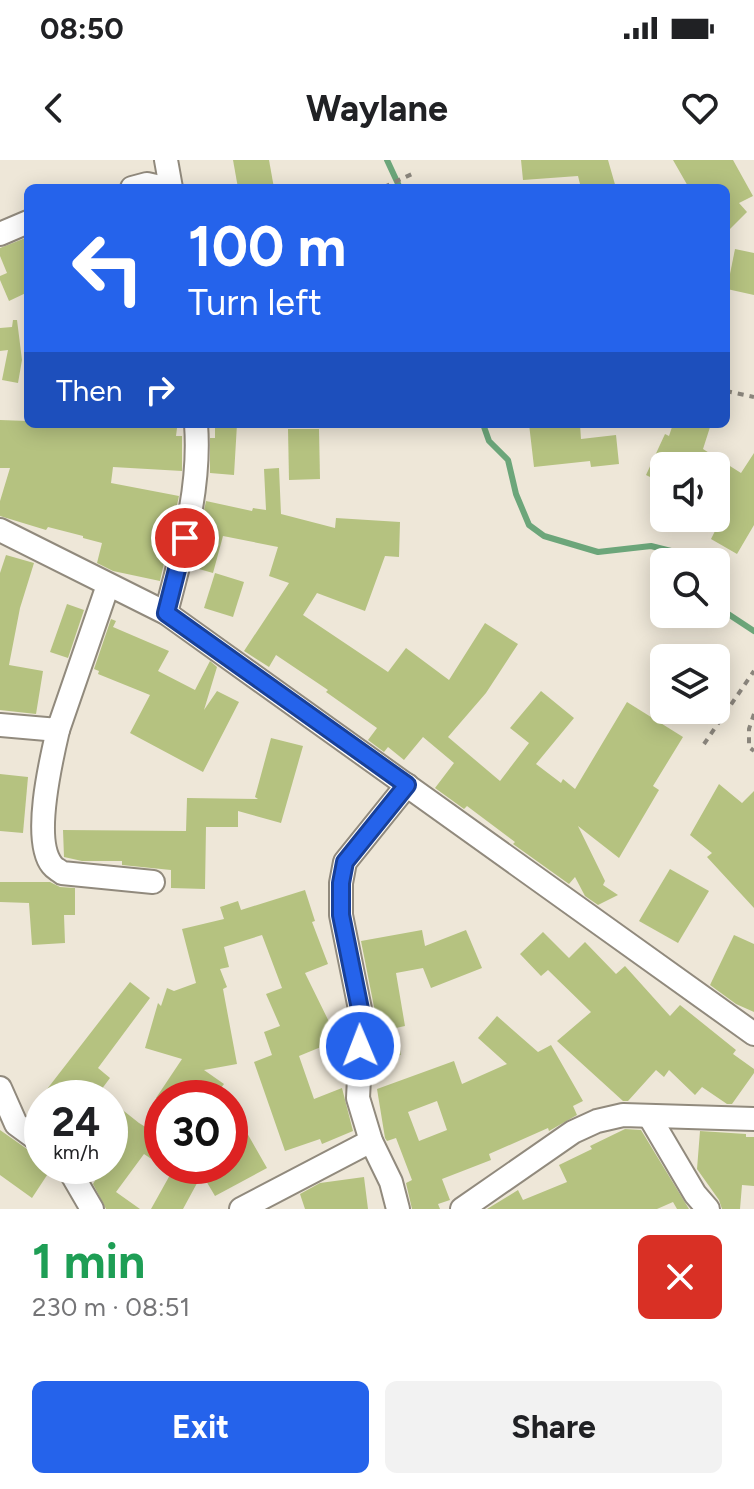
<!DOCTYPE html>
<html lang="en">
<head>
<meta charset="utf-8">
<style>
  :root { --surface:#fff; --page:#f2f2f2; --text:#202124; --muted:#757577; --accent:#2563eb }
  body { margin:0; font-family:Figtree,sans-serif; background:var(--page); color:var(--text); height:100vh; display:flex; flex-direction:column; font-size:30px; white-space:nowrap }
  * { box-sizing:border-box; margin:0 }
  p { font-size:26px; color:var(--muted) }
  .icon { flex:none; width:44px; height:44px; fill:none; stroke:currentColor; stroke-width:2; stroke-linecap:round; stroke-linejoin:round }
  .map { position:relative; height:1049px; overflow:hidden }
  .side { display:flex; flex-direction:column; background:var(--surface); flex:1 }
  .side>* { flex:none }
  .guide { position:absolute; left:24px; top:24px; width:706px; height:244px; border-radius:12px; box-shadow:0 4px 20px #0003; background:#2563eb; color:#fff; overflow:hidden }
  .buttons { position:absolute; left:650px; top:292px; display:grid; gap:16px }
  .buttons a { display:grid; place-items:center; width:80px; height:80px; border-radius:12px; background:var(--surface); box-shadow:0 4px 20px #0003; font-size:40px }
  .speed { position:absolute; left:24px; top:920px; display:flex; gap:16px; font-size:40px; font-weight:700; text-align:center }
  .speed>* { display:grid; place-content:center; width:104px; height:104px; border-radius:50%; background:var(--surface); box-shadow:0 4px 20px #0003; line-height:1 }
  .speed small { font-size:20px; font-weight:400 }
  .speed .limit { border:12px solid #d22; background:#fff; color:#111 }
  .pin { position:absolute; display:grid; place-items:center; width:68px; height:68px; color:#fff; margin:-34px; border:4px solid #fff; border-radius:50%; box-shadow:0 2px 8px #0007 }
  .me { position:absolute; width:88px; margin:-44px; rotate:359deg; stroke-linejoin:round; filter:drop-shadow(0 0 6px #0008) }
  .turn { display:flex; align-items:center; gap:28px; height:168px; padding:0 32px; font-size:36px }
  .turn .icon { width:104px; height:104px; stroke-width:2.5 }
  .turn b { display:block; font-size:56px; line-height:68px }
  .then { display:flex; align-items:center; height:76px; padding:0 32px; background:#0003; gap:16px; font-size:30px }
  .round { display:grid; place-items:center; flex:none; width:84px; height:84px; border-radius:12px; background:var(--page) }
  .summary { display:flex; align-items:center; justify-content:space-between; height:136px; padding:0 32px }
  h1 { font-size:48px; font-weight:700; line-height:60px; color:#1e9e55 }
  .primary-button { display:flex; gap:16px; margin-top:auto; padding:16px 32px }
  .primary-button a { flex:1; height:92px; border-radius:12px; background:var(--accent); color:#fff; font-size:32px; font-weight:700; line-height:92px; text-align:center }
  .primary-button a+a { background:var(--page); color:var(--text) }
  .status { display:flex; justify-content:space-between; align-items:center; height:56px; padding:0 40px; background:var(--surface); direction:ltr }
  .status svg { height:22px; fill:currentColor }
  header { display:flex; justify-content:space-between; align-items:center; height:104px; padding:0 32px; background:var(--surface); font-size:36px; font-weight:700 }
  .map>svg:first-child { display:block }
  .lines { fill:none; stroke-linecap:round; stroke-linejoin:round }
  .stream { stroke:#6ca67a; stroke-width:6 }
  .building { fill:#b5c280; fill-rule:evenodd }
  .minor-casing { stroke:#918a7d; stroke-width:26 }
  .path { stroke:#8a857c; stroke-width:4; stroke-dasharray:6 6; stroke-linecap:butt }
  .minor { stroke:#fff; stroke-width:22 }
  .route-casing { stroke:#184099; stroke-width:20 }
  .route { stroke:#2563eb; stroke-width:14 }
</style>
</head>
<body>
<div class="status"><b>08:50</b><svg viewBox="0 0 49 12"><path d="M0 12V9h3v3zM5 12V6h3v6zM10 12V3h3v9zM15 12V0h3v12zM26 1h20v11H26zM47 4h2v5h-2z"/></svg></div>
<header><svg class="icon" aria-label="back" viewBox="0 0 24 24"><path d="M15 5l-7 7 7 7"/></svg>Waylane<svg class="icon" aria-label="heart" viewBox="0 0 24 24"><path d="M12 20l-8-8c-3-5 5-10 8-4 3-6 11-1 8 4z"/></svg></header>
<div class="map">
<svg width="754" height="1049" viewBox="0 0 754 1049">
  <rect width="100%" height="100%" fill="#eee7d8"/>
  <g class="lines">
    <g class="stream">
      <path d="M387,0L400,28"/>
      <path d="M483,264L489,281L508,300L516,334L529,365L544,376L598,392L651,386L675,392L691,402"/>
      <path d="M716,446L754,471"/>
    </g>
  </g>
  <g class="building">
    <path d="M233,0H269L274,28H238Z"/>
    <path d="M521,0H608L616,28H581L578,16L523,20Z"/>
    <path d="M673,0H733L753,36L739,43L747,52L726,73V28H689Z"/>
    <path d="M28,77V132L9,141L0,120V116L7,113L0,96V88Z"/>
    <path d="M735,89L754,93V135L727,129Z"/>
    <path d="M13,160H17L22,200L18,223L2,220L8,190L0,191V168L12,167Z"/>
    <path d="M0,260L28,261V264H125V267L177,268L176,276H182V311L113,307L111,323L179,336L160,421L113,411L97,403L102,383L83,378V376L48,367L46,370L0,356V341L10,308H0Z"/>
    <path d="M215,264H237L234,315L210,313V278H215Z"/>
    <path d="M529,264H580L581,279L616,275L619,304L591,307L590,301L534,307Z"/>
    <path d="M673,264H711L703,289L741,313L754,293V365L737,394L711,379L716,369V306H664V324L646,315L665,274L669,276Z"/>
    <path d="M288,269H319L320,319L289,320Z"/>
    <path d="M279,308L281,354L335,368L336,358L400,362L399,397L385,396L365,451L317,433L303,455L388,512L406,488L449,520L485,463L518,484L486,533L448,577L500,621L529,583L510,568L541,531L574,558L536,604L561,623L563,619L575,629L627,542L683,577L653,626L659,630L619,698L578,666L605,721L603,725L618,735L598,745L585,736L575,717L569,724L513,684L515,682L467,646L464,649L435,628L454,603L423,577L404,600L388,587L384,592L368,580L377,568L326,532L328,530L276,495L269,507L244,491L289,423L269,416L278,387L223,376L213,413L192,407L206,341L252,351L253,348L266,350L264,309Z"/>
    <path d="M6,395L34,403L20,448L9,505L43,511L36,554L0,550V413Z"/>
    <path d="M215,413L244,422L233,457L204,448Z"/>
    <path d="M67,444L84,450L68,498L50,492Z"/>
    <path d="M111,459L116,461L113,467L169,491L158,511L195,530L210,501L217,507L204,550L217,531L239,542L203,612L130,573L150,535L98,514L99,511L94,509Z"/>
    <path d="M271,578L303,586L281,663L238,651V667H206L205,729L171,728V710L122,705V701H82L64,697L63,670L186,671L187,638L258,639L255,637Z"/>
    <path d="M0,614L28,617L23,673L0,671Z"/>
    <path d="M719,624L742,643L754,631V748L707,697L712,693L690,675Z"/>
    <path d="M670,709L709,731L678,783L639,761Z"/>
    <path d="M0,722H50L60,727L75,728V755H64L65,783L32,785L29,743L0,742Z"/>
    <path d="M305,730L315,761L312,762L328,804L305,813L338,880L299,896L314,939L342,928L353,971L322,984L320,979L285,991L254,902L272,895L264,872L280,866L266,834L282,828L262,775L224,787L229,807L220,809L227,827L223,829L237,904L204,910L224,924L221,928L227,938H156L182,899L145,888L158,843L161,846L167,828L174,831L196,823L182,769L224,759L220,747L238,741L241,750Z"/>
    <path d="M422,770L425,786L466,770L482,808L431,828L423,808L396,813L405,866L396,868L401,895L374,900L376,857L361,781Z"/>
    <path d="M543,772L569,798L585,782L616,814L625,806L670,856L680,845L736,890L733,894L754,909V913L732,944H727L702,927L695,935L669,910L664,917L656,910L628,941H623L557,881L591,852L548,810L541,816L520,794Z"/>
    <path d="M734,775L754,784V852L736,844L710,825Z"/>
    <path d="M130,822L150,838L98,908L110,918L95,938H42V966L27,955Z"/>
    <path d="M497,856L538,892L551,885L583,941L573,946L577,955L549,971L548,968L489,994L491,1000L442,1019L450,1040L438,1044L440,1049H412L406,1023L412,1020L396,978L387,981L385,978L377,929L454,901L462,924L507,904L478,878ZM437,941L447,970L419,981L408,952Z"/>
    <path d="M110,940L139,963L162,977V1006L144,994L116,1032L140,1049H106L93,1024L96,1019L83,1006H110Z"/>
    <path d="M230,943L267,1008L215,1036L202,1014L183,1049H151L175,1006H230Z"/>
    <path d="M625,969L641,970L689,1049H677L673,1042L657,1049H487L518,1030L523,1040L567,1022L559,1005L592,989L590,986Z"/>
    <path d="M0,970L34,994L42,997V1006H53L32,1038L0,1015Z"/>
    <path d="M700,971L746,974V977H754V1026L742,1025L740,1049H722L719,1040L697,1009Z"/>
    <path d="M364,1017L368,1049H305L300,1034L320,1023Z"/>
  </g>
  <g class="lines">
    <defs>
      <g id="minor">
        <path d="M166,0L171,28"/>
        <path d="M132,28L147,24L165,28"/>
        <path d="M0,74L28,62"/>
        <path d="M0,370L166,453L754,874"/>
        <path d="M166,453C182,391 201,329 196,264"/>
        <path d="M0,565L58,570L108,425"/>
        <path d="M58,570C51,600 32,680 52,705C55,709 59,710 62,713L153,722"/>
        <path d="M0,928L16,964L42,983"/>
        <path d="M649,956L695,1034L708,1049"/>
        <path d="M67,1006L92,1049"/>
        <path d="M241,1049L371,981"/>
        <path d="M398,1049L391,1022L371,981L358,938L362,859L341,755V723L345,702L407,625"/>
        <path d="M462,1049L573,972L597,961L623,955L754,959"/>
      </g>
    </defs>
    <use href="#minor" class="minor-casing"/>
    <g class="path">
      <path d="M384,27L412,14"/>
      <path d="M726,231L754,237"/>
      <path d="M754,554L749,569V587L754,591"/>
      <path d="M704,584L754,511"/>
    </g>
    <use href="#minor" class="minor"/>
  </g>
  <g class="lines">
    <defs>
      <path id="route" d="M185,378L166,453L407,625L345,702L341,723V755L362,859L360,886"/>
    </defs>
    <use href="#route" class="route-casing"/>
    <use href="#route" class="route"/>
  </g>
</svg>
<div class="buttons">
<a><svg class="icon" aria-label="sound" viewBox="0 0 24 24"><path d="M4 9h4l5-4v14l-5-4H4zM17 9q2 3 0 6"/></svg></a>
<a><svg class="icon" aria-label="search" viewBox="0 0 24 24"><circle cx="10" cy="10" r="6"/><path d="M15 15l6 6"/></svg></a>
<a><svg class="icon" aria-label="layers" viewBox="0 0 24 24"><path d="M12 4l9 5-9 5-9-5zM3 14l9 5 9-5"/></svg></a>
</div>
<div class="speed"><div>24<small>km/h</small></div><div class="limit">30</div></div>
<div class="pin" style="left:185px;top:378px;background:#d93025"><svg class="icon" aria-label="arrive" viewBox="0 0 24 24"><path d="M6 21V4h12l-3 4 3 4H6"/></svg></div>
<svg class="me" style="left:360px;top:886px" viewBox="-20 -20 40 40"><circle r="17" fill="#2563eb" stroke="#fff" stroke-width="3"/><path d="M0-11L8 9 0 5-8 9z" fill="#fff"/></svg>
<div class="guide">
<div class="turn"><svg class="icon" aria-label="left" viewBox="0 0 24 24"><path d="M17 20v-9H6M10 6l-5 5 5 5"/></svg><div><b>100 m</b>Turn left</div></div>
<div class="then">Then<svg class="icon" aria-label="right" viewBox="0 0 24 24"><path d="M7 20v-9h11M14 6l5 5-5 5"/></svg></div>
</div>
</div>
<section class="side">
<div class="summary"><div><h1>1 min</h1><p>230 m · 08:51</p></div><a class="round" style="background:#d93025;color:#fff"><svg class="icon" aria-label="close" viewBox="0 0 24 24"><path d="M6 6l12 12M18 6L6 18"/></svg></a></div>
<div class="primary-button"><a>Exit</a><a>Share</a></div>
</section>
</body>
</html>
